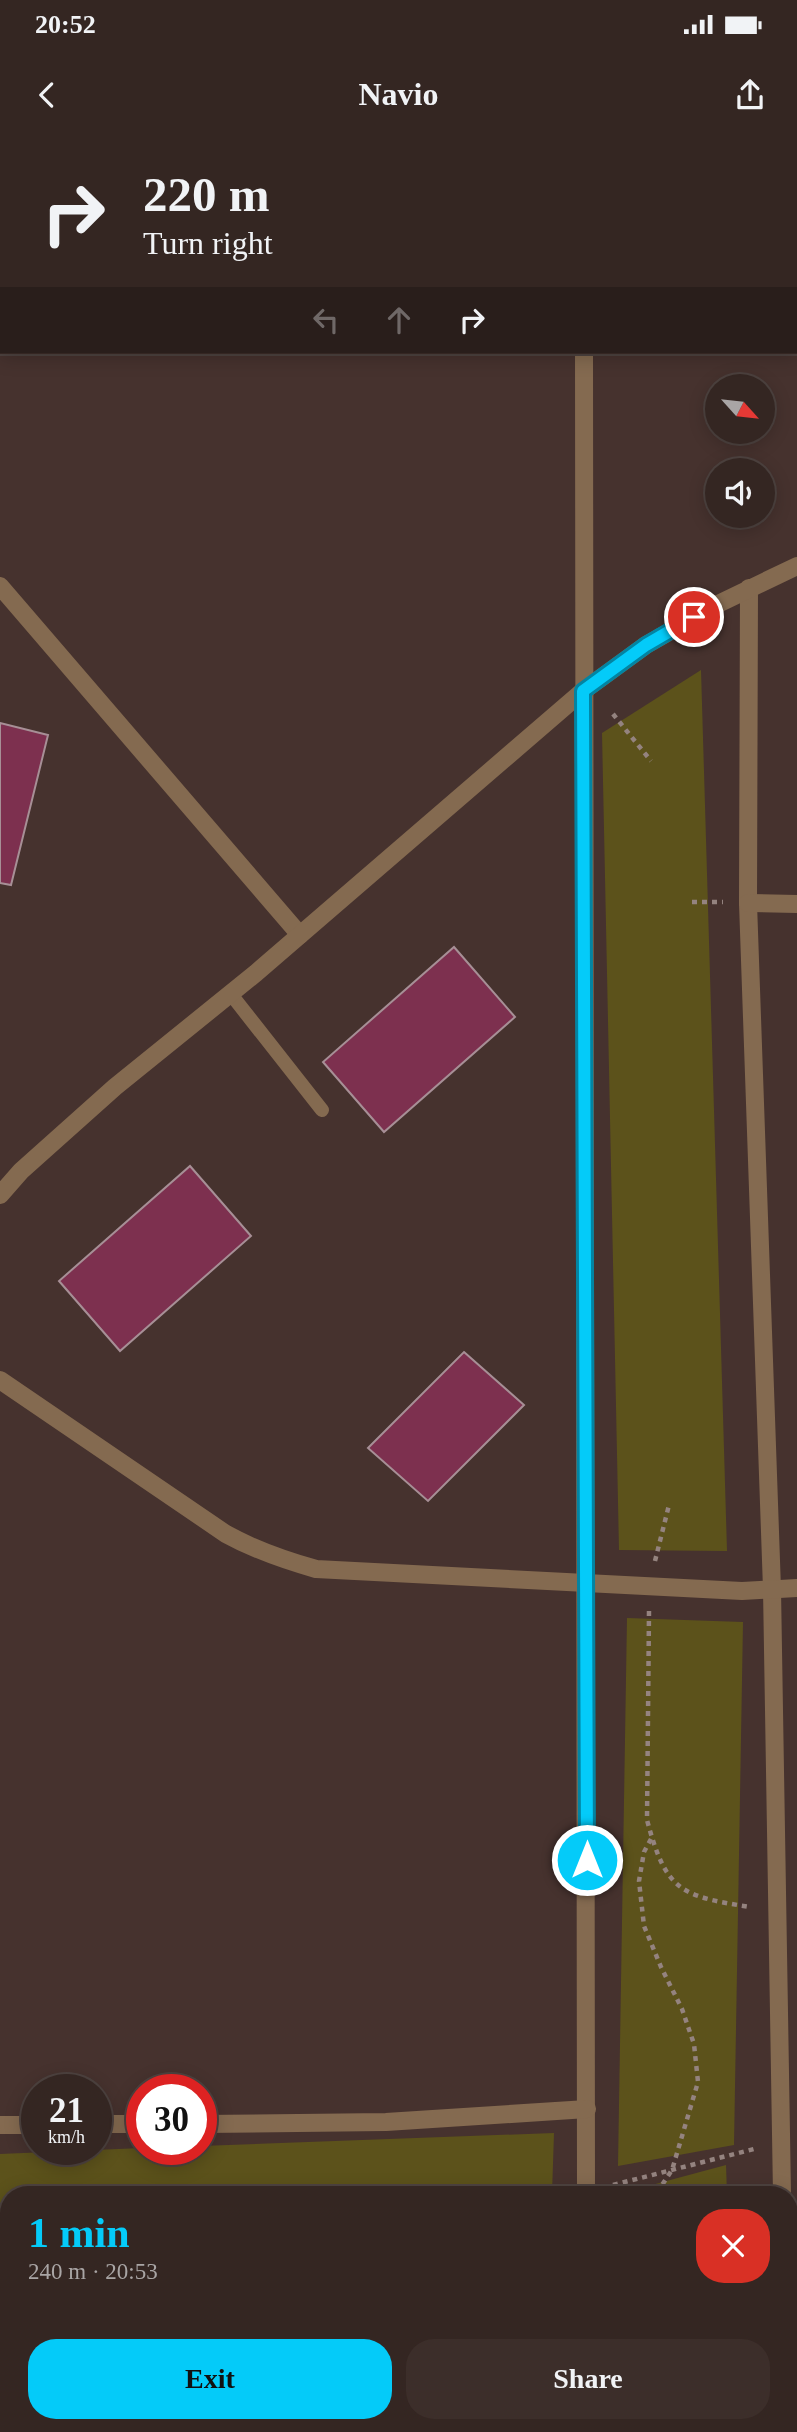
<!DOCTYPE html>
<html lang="en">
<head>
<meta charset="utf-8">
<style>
  :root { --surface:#342622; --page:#3c2e2a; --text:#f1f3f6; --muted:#a9a5a5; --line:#4e4340; --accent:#04cbf9 }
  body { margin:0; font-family:"Times New Roman",serif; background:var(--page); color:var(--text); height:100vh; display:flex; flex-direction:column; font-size:26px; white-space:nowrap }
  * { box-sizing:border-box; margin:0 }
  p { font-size:23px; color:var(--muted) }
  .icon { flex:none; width:38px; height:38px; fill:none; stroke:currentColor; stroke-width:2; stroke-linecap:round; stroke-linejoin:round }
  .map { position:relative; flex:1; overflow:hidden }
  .sheet { position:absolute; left:0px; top:2046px; width:798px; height:247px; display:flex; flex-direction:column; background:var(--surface); border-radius:28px 28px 0 0; box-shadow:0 4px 18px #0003,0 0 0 2px var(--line) }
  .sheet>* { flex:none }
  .banner { position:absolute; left:0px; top:0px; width:798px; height:214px; box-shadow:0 4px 18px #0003,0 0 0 2px var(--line); background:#342622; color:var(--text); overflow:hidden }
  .needle { width:46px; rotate:117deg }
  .controls { position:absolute; left:705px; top:234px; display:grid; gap:14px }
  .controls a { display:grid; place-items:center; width:70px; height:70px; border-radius:50%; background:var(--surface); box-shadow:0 4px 18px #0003,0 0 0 2px var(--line); font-size:35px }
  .speed { position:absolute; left:21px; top:1934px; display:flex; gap:14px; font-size:35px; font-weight:700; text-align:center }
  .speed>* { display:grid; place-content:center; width:91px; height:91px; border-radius:50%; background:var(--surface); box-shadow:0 4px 18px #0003,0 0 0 2px var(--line); line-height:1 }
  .speed small { font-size:18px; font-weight:400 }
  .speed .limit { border:10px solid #d22; background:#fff; color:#111 }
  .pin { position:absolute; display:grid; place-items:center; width:60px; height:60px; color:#fff; margin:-30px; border:4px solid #fff; border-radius:50%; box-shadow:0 2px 7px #0007 }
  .me { position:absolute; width:77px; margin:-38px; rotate:0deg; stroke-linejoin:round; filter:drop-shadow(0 0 5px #0008) }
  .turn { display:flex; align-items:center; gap:24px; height:147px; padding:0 28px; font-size:32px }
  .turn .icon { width:91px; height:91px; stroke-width:2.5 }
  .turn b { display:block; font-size:49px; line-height:60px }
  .lanes { display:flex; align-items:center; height:66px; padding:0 28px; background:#0003; justify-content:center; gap:35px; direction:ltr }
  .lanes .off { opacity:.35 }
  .round { display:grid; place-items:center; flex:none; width:74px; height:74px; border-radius:28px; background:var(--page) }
  .headline { display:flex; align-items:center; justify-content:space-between; height:119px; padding:0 28px }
  h1 { font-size:42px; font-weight:700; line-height:52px; color:var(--accent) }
  .cta { display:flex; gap:14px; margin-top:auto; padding:14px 28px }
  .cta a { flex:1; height:80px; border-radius:28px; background:var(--accent); color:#111; font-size:28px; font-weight:700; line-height:80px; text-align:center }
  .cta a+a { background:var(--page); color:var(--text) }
  .status { display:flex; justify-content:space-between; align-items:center; height:49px; padding:0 35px; background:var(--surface); direction:ltr }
  .status svg { height:19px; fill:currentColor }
  header { display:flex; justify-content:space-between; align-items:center; height:91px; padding:0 28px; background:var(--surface); font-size:32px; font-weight:700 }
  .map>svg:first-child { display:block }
  .green { fill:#5c521b }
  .building { fill:#7d304f; stroke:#a78f96; stroke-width:2 }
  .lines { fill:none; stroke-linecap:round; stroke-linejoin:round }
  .path { stroke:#94837f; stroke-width:4.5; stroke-dasharray:5 5; stroke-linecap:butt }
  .service { stroke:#846a50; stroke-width:14 }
  .minor { stroke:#846a50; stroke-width:18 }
  .route-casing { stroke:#0384a2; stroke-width:18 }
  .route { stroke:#04cbf9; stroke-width:12 }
</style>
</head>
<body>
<div class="status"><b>20:52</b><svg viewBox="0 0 49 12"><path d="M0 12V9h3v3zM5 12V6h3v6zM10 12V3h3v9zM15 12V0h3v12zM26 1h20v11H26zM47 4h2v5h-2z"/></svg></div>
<header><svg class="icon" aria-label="back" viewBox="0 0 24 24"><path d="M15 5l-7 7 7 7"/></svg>Navio<svg class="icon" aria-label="share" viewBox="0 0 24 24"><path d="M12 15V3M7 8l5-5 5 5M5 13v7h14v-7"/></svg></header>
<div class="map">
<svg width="797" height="2292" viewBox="0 0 797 2292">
  <rect width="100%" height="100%" fill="#46322e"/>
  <g class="green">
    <path d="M701,530L727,1411L619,1410L602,593Z"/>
    <path d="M627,1478L743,1482L734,2005L618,2026Z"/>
    <path d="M554,1993L552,2054H9V2094H0V2014L142,2008L201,2009V2006Z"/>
    <path d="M726,2025L727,2054H622V2053Z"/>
    <rect x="620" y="2284" width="110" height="8"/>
  </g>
  <g class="building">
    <path d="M0,583L48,595L11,745L0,743Z"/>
    <path d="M454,807L515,877L384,992L323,922Z"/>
    <path d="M190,1026L251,1096L120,1211L59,1141Z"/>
    <path d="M464,1212L524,1265L428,1361L368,1308Z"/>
  </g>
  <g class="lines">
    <g class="path">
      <path d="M613,574L651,621"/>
      <path d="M692,762H723"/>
      <path d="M655,1421L669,1365"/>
      <path d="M649,1471L647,1680C666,1751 680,1756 750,1767"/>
      <path d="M651,1699L644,1712L639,1741L644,1786L661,1827L682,1869L694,1904L698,1942L672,2030L656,2054"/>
      <path d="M613,2045L754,2009"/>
      <path d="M679,2284L680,2292"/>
    </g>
    <path class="service" d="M230,853L322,970"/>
    <g class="minor">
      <path d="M238,2L240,0"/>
      <path d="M584,2V0"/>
      <path d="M0,203L2,202"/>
      <path d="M584,212L586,2054"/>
      <path d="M0,446L300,795"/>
      <path d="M749,448L748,763L772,1449L782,2054"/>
      <path d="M748,763L797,764"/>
      <path d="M0,1055L21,1031L115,947L256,833L583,551L646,505L718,464L797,426"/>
      <path d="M0,1240L226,1394C255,1410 284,1420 316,1429L742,1451L797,1448"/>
      <path d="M96,1984H142"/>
      <path d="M201,1984L386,1982L587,1969"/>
      <path d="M0,1985H37"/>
      <path d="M0,2124H9"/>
      <path d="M588,2284V2292"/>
      <path d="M781,2292V2284"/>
    </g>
  </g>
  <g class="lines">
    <defs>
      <path id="route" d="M587,1720L583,551L646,505L694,477"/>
    </defs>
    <use href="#route" class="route-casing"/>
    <use href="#route" class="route"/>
  </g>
</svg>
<div class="controls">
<a><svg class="needle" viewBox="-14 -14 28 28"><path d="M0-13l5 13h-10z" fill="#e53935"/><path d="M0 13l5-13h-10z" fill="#a9a5a5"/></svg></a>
<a><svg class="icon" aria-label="sound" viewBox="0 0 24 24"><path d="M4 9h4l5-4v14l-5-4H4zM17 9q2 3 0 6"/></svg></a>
</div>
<div class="speed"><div>21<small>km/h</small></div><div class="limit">30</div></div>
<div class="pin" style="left:694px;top:477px;background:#d93025"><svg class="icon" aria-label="arrive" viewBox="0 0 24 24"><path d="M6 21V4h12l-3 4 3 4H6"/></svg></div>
<svg class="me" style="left:587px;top:1720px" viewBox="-20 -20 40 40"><circle r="17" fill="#04cbf9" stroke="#fff" stroke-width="3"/><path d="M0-11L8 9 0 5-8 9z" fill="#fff"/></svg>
<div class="banner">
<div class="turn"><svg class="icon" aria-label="right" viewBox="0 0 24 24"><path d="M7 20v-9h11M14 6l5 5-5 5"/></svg><div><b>220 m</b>Turn right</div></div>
<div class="lanes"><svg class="icon off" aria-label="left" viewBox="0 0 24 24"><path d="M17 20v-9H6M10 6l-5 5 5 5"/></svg><svg class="icon off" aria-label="ahead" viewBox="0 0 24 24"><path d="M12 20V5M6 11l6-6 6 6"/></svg><svg class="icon" aria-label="right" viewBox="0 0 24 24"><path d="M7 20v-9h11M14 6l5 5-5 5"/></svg></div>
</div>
<section class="sheet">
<div class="headline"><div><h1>1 min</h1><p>240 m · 20:53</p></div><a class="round" style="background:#d93025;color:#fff"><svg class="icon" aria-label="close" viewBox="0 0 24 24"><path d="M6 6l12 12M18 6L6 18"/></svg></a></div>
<div class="cta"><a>Exit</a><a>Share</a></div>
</section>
</div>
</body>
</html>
